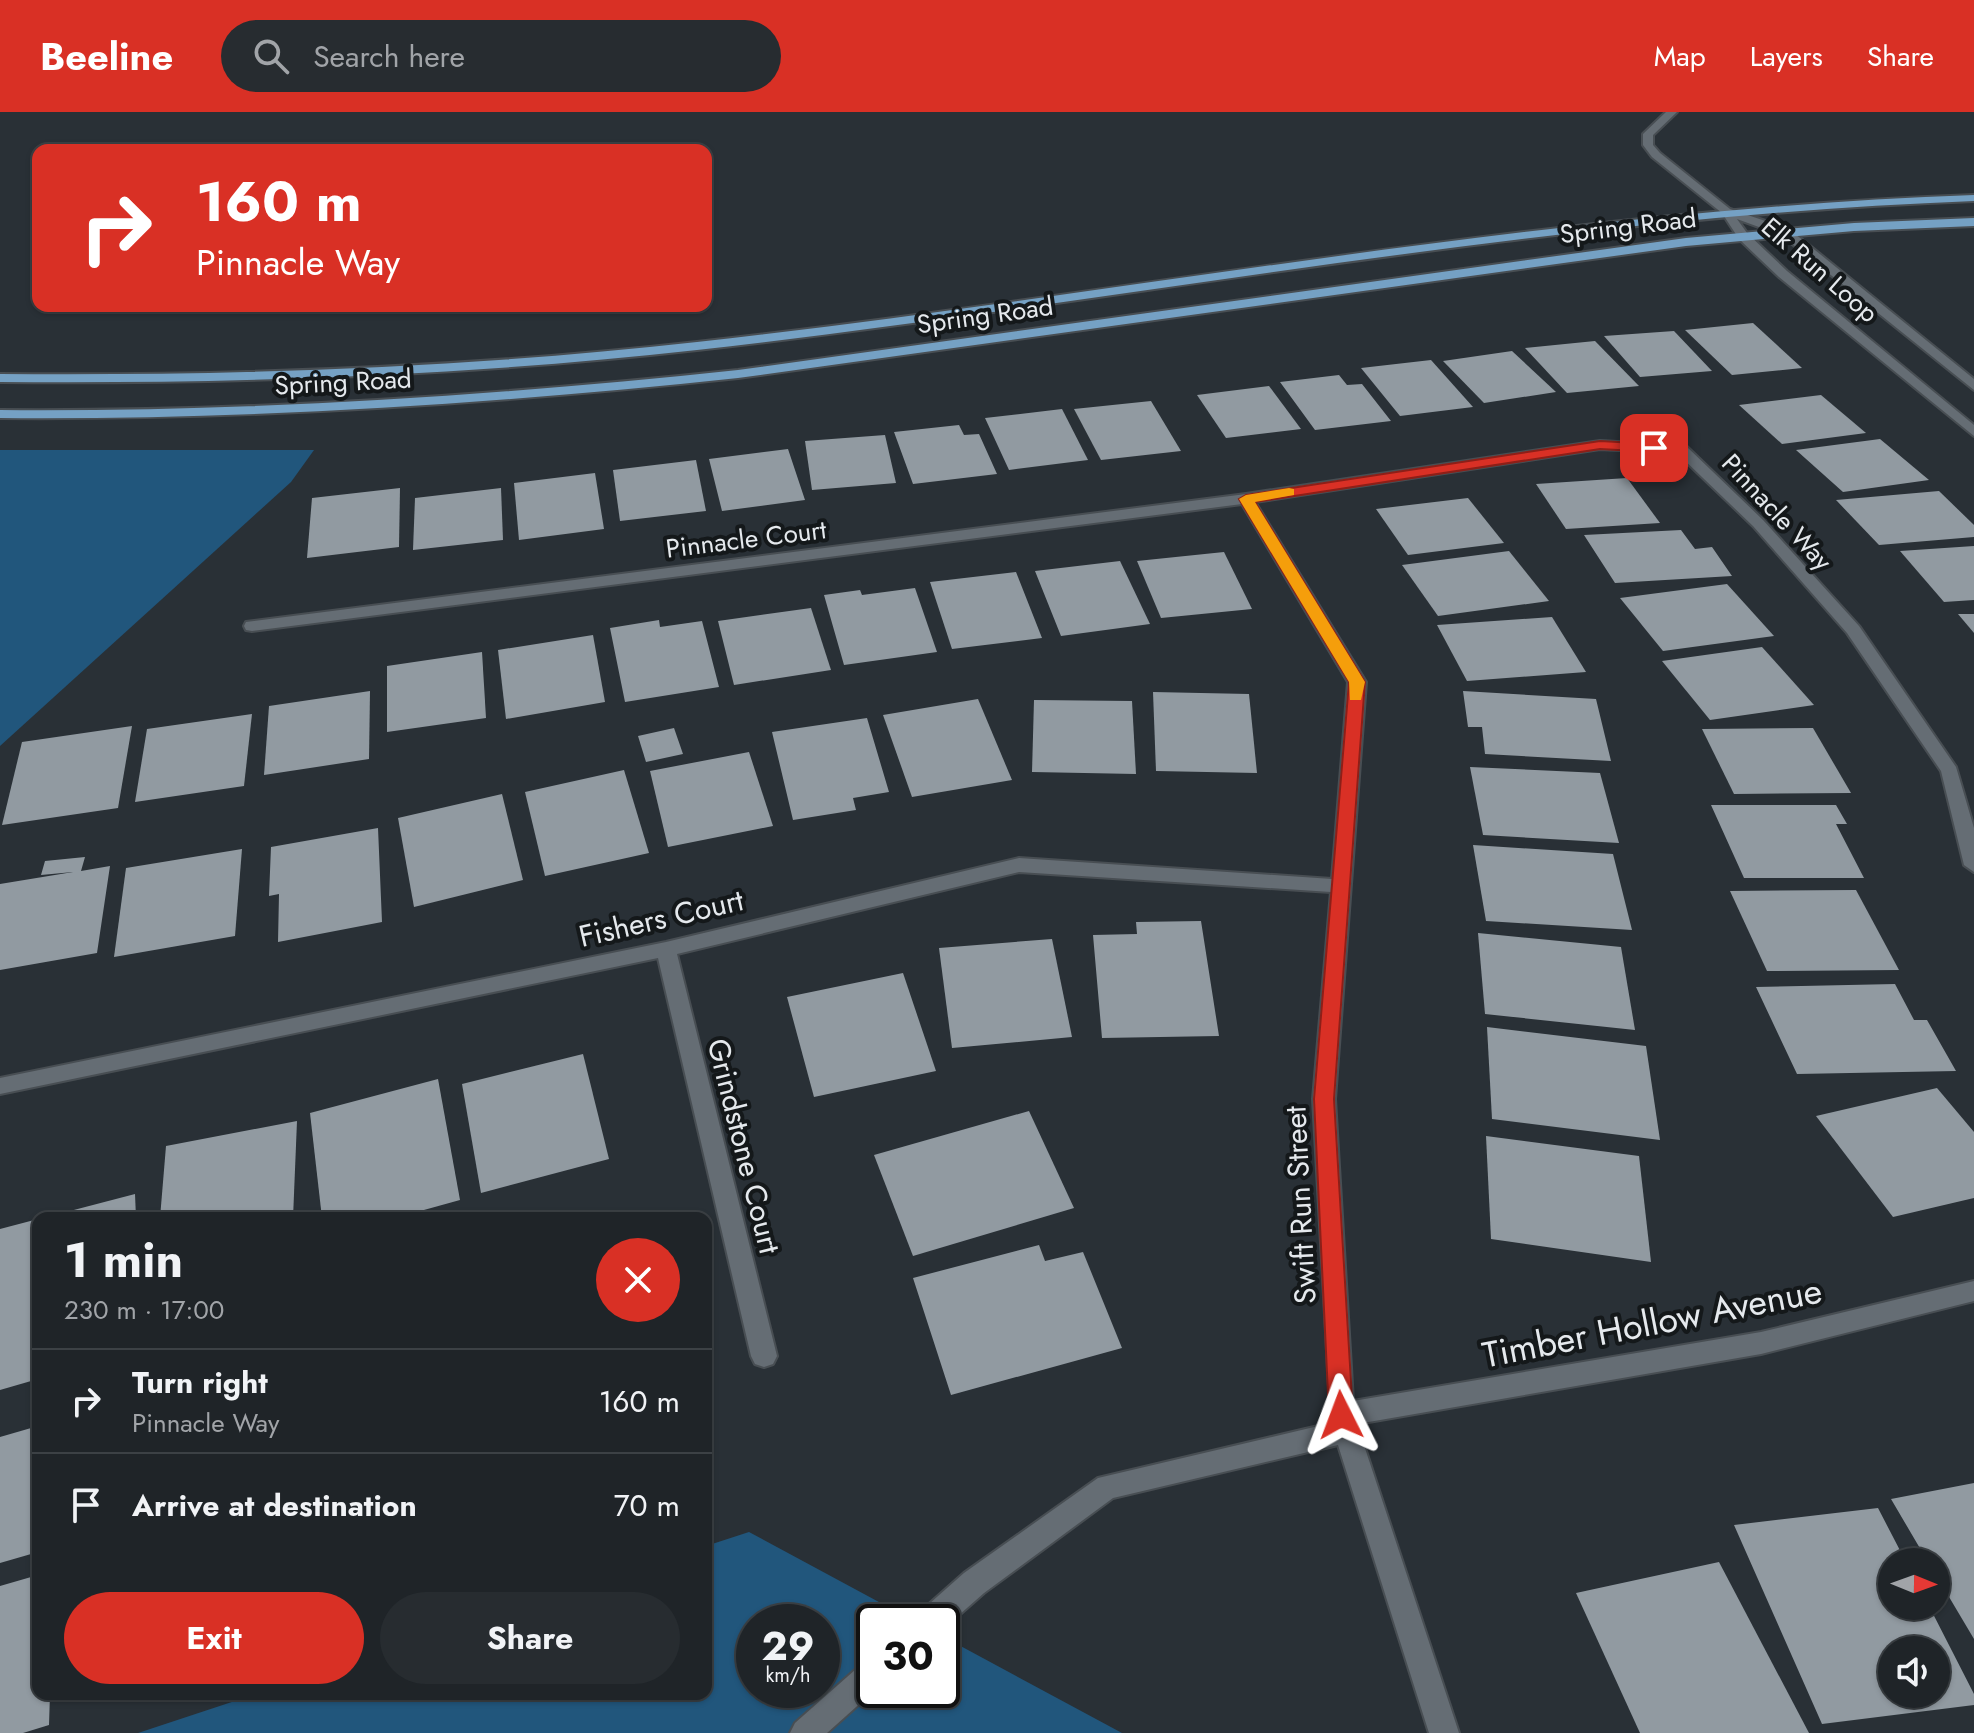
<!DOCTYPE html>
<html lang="en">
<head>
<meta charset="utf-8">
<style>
  :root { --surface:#1f2428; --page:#272c30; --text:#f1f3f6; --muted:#a1a4a8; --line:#3c4145; --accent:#d93025 }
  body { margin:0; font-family:Jost,sans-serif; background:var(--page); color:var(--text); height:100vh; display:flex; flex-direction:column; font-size:30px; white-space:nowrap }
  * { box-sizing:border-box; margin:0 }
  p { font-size:26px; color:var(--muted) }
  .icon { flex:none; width:44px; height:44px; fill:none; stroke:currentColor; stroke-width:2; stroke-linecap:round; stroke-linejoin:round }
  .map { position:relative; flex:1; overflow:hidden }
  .panel { position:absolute; left:32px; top:1100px; width:680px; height:488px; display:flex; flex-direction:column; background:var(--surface); border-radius:16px; box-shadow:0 2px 6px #0004,0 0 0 2px var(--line) }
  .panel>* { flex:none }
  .banner { position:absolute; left:32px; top:32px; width:680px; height:168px; border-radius:16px; box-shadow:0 2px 6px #0004,0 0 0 2px var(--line); background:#d93025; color:#fff; overflow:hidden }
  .needle { width:52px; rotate:91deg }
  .fabs { position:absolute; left:1878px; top:1436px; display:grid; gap:16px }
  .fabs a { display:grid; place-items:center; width:72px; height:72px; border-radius:50%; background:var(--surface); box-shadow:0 2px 6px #0004,0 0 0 2px var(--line); font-size:40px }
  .speed { position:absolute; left:736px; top:1492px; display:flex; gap:16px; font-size:40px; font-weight:700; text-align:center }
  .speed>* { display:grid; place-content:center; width:104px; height:104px; border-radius:50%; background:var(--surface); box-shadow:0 2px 6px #0004,0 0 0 2px var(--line); line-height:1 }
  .speed small { font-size:20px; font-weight:400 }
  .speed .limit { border:4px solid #111; border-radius:12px; background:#fff; color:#111 }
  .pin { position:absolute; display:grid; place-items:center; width:68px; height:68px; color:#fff; margin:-34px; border-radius:16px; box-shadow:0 4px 12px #0006 }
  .me { position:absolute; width:88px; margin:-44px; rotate:357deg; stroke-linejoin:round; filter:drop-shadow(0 0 6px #0008) }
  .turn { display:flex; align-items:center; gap:28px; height:168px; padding:0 32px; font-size:36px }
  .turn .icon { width:104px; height:104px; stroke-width:2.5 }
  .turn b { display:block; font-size:56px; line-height:68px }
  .round { display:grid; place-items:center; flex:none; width:84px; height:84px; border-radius:42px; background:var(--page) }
  .head { display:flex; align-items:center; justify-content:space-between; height:136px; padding:0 32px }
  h1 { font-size:48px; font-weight:700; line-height:60px }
  .primary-button { display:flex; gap:16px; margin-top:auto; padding:16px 32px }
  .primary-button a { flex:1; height:92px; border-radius:48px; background:var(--accent); color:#fff; font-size:32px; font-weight:700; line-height:92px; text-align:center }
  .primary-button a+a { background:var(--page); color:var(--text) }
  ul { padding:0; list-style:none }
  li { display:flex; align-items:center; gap:24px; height:104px; padding:0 32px; border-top:2px solid var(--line) }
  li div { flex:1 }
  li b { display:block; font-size:30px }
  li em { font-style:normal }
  header { display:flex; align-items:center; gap:48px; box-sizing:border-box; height:112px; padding:0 40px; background:var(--accent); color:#fff }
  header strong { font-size:38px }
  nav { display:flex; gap:44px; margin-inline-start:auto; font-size:28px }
  .search { width:560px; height:72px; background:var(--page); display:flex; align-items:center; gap:20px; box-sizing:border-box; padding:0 28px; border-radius:44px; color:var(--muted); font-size:30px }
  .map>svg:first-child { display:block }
  .green { fill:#21567c; fill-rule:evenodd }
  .building { fill:#919aa1; fill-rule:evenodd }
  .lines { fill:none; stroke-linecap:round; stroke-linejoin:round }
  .minor-casing { stroke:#484e53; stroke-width:4 }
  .major-casing { stroke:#484e53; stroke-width:4 }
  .minor { fill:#656d74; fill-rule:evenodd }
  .major { fill:#75a1c4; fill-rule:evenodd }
  .route { fill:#d93025; stroke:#8d1f18; stroke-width:2 }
  .slow { fill:#f59e0b }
  .labels { text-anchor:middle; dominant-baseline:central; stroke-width:8; stroke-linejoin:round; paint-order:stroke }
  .far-street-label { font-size:26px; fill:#e5e9ed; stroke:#14181a }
  .street-label { font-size:30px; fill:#e5e9ed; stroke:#14181a }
  .near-street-label { font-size:36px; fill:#e5e9ed; stroke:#14181a }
</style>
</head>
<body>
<header>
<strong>Beeline</strong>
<div class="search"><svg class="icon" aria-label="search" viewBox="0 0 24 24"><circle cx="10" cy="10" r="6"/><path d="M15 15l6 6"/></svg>Search here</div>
<nav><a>Map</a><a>Layers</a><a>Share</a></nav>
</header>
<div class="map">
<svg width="1974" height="1621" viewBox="0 0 1974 1621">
  <rect width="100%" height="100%" fill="#293036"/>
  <g class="green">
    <path d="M0,338H314L291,370L0,634Z"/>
    <path d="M749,1420L916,1510H874V1578H942V1524L1122,1621H138L256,1582H706V1434ZM754,1510H822V1578H754Z"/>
  </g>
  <g class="building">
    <path d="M1753,211L1802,256L1732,263L1685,218Z"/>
    <path d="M1674,219L1712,259L1640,265L1604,224Z"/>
    <path d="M1595,229L1639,274L1567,281L1525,236Z"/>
    <path d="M1512,239L1556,280L1484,291L1443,249Z"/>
    <path d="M1431,248L1473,295L1400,304L1361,256Z"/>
    <path d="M1339,263L1347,273L1362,272L1391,309L1315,318L1280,270Z"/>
    <path d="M1269,274L1301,317L1226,326L1197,283Z"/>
    <path d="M1821,283L1866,321L1782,332L1739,293Z"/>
    <path d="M1151,289L1181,339L1101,348L1074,297Z"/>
    <path d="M1062,297L1088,348L1009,358L985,306Z"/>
    <path d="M959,313L964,323L979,322L997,362L913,372L894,320Z"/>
    <path d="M885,323L896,371L812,378L805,329Z"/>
    <path d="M1880,327L1929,368L1843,380L1796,338Z"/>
    <path d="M788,337L805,388L722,399L709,347Z"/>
    <path d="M696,348L706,399L620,409L613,358Z"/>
    <path d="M595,361L604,417L519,428L514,371Z"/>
    <path d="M1627,366L1660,411L1566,417L1536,372Z"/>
    <path d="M400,376L399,435L307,446L312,386Z"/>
    <path d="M501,376L503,428L413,438L415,386Z"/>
    <path d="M1939,379L1974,413V425L1879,433L1836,388Z"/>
    <path d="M1468,386L1504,431L1408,443L1376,397Z"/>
    <path d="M1681,418L1695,437L1712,435L1732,464L1615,471L1584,423Z"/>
    <path d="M1974,434V488L1944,490L1900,439Z"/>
    <path d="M1509,439L1549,489L1438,504L1402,453Z"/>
    <path d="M1224,440L1252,497L1161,506L1137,449Z"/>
    <path d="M1120,449L1150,512L1061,524L1035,459Z"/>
    <path d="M1016,460L1042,526L952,537L930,470Z"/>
    <path d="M1727,472L1774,524L1663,539L1620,486Z"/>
    <path d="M915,476L937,540L844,553L824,483L860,478L862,483Z"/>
    <path d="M811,496L831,558L734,573L718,509Z"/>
    <path d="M1958,502H1974V521Z"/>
    <path d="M1552,505L1586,560L1467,569L1437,513Z"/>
    <path d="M659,508L660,515L702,509L719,575L625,590L610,516Z"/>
    <path d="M593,523L605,590L506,607L498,538Z"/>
    <path d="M1762,535L1814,593L1710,608L1662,549Z"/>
    <path d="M482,540L486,606L387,620V554Z"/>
    <path d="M370,579L369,647L264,663L269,594Z"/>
    <path d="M1463,579L1596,587L1611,649L1485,642L1482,615H1468Z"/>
    <path d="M1153,580L1249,582L1257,661L1156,659Z"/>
    <path d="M978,587L1012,668L912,685L883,603Z"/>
    <path d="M1034,588L1132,589L1136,662L1032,660Z"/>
    <path d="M252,602L244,674L135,690L147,617Z"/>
    <path d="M867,606L889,680L853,686L856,698L793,708L772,620Z"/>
    <path d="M132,614L118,696L2,713L22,630Z"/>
    <path d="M674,616L683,642L646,650L638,624Z"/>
    <path d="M1813,616L1851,681L1734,682L1702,617Z"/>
    <path d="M749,640L773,714L668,735L650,659Z"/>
    <path d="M1470,655L1600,661L1619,731L1483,723Z"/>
    <path d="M624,658L649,741L545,764L525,680Z"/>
    <path d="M502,682L523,768L414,795L398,706Z"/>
    <path d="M1711,693H1836L1847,712H1836L1864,766H1744Z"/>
    <path d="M378,716L382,810L278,830L279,782L269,784L271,735Z"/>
    <path d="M1473,733L1613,742L1632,818L1486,809Z"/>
    <path d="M242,737L235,824L114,845L126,756Z"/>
    <path d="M85,745L81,759L110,754L97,841L0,858V772L73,760L41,763L45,749Z"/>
    <path d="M1856,778L1899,858L1767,859L1730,779Z"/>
    <path d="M1201,809L1219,924L1102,926L1093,823L1137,822L1136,810Z"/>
    <path d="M1478,821L1621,835L1635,918L1485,902Z"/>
    <path d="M1052,827L1072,925L952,936L939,836Z"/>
    <path d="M903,861L936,959L814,985L787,885Z"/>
    <path d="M1895,872L1914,908H1927L1956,959L1797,962L1756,875Z"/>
    <path d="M1487,915L1646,934L1660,1028L1492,1007Z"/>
    <path d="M583,942L609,1047L481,1081L462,972Z"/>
    <path d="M438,967L460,1088L395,1106H322L310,1001Z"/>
    <path d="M1937,976L1974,1020V1086L1893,1105L1816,1004Z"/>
    <path d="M1029,999L1074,1096L913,1144L874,1043Z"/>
    <path d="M297,1009L293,1106H160L166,1034Z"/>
    <path d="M1486,1024L1639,1044L1651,1150L1491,1127Z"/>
    <path d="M135,1082L136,1106H47V1105Z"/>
    <path d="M38,1107V1267L0,1278V1117Z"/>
    <path d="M1039,1133L1045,1149L1083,1140L1122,1236L951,1283L913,1166Z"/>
    <path d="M38,1314V1440L0,1451V1325Z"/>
    <path d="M1974,1371V1527L1936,1463V1450H1928L1891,1387Z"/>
    <path d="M1878,1396L1906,1450H1892V1494H1929L1974,1582V1593L1822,1612L1734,1413ZM1892,1538H1936V1582H1892Z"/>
    <path d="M1719,1450L1809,1621H1640L1576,1481Z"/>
    <path d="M38,1463V1582H50L49,1613L23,1621H0V1474Z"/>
  </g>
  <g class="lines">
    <defs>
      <g id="minor">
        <path d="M1666,0H1677L1653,23V33L1660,41L1730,97L1789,117L1974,267V278L1781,123L1737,107L1747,121L1787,159L1974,313V324L1779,165L1739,127L1722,101L1652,45L1643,33V22Z"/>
        <path d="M1600,329L1686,334L1763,408L1859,514L1956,655L1974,716V760L1964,753L1941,659L1847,521L1753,414L1677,341L1600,337L1255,390L1366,570L1335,987L1353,1289L1761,1220L1974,1169V1189L1761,1242L1357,1312L1459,1621H1429L1338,1333L1113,1386L984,1481L942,1518V1510H916L920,1500L964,1461L1098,1366L1331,1311L1313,987L1331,780L1019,760L677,842L777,1244L773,1252L764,1255L755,1252L751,1244L658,846L0,982V966L666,830L1019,746L1332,767L1348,570L1242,392L252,519L246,518L244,514L246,510L1246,382Z"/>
        <path d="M874,1546L875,1578L827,1621H790L795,1611L864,1550Z"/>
      </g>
      <g id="major">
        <path d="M1974,83V89C1545,105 1123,190 697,238C465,264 233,272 0,270V262C233,264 465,256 697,230C1123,183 1545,98 1974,83Z"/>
        <path d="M1974,106V114L1854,119L1686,134L738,266C492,292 247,308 0,306V298C247,300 492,284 738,258L1686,126L1854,111Z"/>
      </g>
    </defs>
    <use href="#minor" class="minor-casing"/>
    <use href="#major" class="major-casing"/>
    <use href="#minor" class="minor"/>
    <use href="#major" class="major"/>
  </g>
  <path class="route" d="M1600,329L1654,332L1661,336L1654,340L1600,337L1255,390L1365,570L1334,987L1353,1303L1349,1310L1341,1313L1333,1310L1329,1303L1314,987L1349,570L1239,387L1246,383Z"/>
  <path class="slow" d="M1289,376L1294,377V383L1255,390L1365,570L1361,588H1350L1349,570L1239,387L1246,383Z"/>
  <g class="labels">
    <g class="far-street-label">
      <text transform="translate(1628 114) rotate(-7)">Spring Road</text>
      <text transform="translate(1820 158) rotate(41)">Elk Run Loop</text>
      <text transform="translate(985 203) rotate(-8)">Spring Road</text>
      <text transform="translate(343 270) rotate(-3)">Spring Road</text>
      <text transform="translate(1777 400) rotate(47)">Pinnacle Way</text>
      <text transform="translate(746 427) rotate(-7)">Pinnacle Court</text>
    </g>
    <g class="street-label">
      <text transform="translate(661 806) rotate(-13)">Fishers Court</text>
      <text transform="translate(744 1034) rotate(76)">Grindstone Court</text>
      <text transform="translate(1300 1093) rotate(-93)">Swift Run Street</text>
    </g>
    <g class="near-street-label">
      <text transform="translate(1652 1210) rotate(-11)">Timber Hollow Avenue</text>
    </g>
  </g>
</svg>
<div class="fabs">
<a><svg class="needle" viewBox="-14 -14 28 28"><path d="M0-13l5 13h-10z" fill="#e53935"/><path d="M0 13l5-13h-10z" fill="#a1a4a8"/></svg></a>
<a><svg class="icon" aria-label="sound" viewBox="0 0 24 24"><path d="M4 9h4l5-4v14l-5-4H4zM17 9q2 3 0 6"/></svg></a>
</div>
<div class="speed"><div>29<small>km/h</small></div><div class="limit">30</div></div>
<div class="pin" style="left:1654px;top:336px;background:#d93025"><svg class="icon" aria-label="arrive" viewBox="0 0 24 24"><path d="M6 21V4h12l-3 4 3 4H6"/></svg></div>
<svg class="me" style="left:1341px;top:1303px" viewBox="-20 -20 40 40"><path d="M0-17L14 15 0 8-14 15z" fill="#d93025" stroke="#fff" stroke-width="4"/></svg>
<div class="banner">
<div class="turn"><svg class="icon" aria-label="right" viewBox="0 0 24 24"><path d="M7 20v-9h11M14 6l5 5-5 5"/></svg><div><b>160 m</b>Pinnacle Way</div></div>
</div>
<section class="panel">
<div class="head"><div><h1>1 min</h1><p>230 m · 17:00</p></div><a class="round" style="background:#d93025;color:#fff"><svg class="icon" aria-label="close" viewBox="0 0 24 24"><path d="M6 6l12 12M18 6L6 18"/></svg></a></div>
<ul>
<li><svg class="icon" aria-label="right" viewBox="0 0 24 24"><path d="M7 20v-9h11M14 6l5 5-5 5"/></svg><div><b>Turn right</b><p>Pinnacle Way</p></div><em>160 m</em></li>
<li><svg class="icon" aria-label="arrive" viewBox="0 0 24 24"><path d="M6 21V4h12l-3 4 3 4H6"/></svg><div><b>Arrive at destination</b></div><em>70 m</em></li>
</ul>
<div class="primary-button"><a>Exit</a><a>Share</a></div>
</section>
</div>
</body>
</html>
